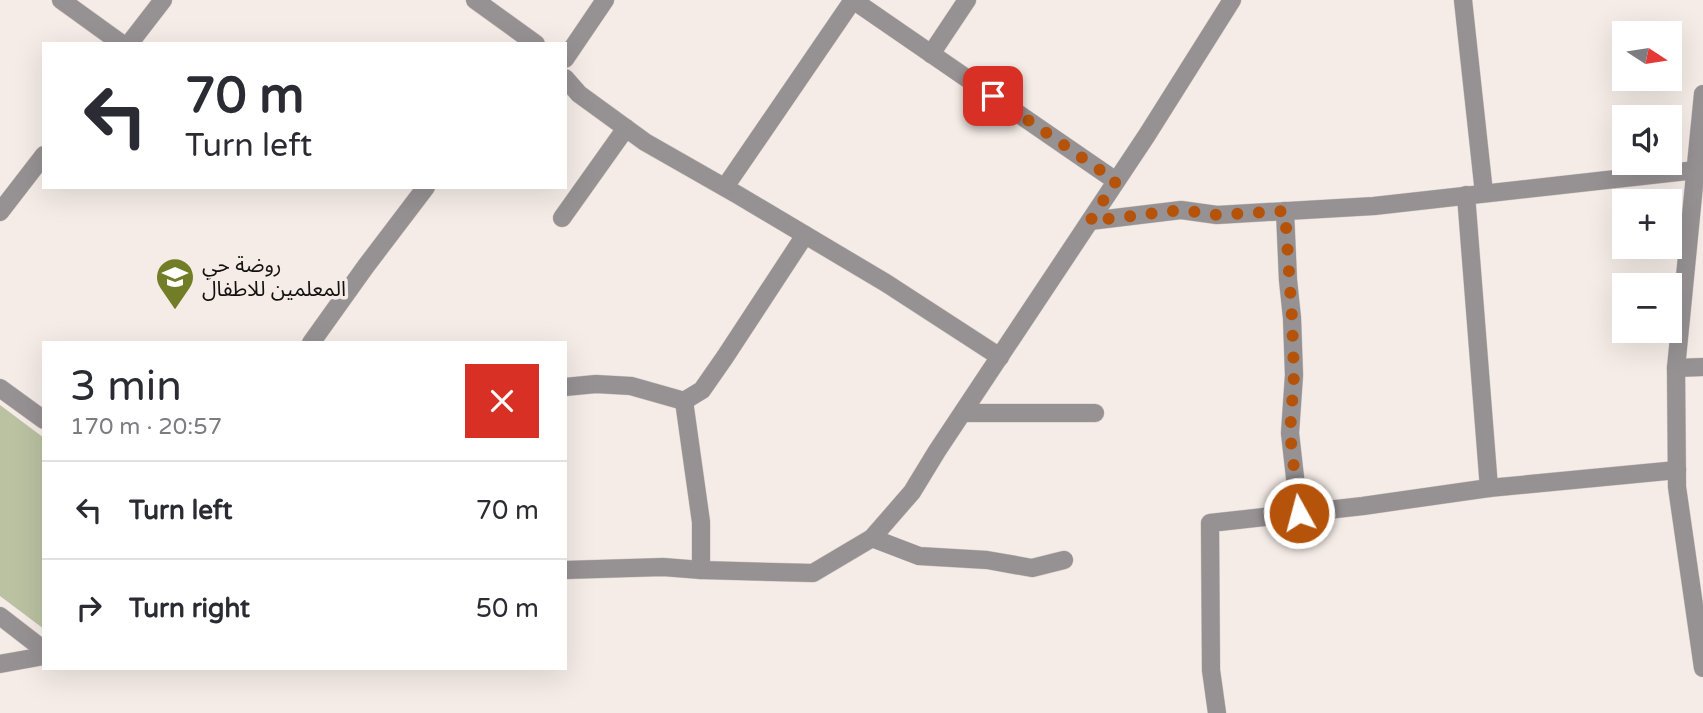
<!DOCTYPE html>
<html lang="en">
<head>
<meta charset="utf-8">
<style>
  :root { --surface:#fff; --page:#f2f2f3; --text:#2b2b33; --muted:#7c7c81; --line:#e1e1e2 }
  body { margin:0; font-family:"Varela Round","Noto Sans Arabic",sans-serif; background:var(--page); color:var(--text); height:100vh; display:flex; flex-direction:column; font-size:26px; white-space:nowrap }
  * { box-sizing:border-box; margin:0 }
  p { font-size:23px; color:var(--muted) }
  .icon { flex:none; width:38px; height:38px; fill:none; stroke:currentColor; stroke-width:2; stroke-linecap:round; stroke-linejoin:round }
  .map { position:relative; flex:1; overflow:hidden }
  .details { position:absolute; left:42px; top:341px; width:525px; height:329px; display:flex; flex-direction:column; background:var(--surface); border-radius:0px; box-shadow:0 7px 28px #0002 }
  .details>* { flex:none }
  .guide { position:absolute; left:42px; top:42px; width:525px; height:147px; border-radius:0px; box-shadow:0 7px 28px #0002; background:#fff; color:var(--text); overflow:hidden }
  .needle { width:46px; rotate:102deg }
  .tools { position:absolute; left:1612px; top:21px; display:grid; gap:14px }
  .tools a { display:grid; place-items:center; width:70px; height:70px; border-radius:0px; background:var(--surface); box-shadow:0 7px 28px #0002; font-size:35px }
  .pin { position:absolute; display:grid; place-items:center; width:60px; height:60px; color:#fff; margin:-30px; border-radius:14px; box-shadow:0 4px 10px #0006 }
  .me { position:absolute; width:77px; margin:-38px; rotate:353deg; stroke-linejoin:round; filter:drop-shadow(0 0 5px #0008) }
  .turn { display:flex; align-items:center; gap:24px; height:147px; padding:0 28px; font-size:32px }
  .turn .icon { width:91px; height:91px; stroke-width:2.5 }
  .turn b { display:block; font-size:49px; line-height:60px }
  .round { display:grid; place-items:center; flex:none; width:74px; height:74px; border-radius:0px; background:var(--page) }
  .head { display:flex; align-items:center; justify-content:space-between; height:119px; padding:0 28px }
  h1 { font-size:42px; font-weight:600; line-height:52px }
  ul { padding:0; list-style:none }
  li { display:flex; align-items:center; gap:21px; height:98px; padding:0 28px; border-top:2px solid var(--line) }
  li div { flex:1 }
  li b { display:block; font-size:26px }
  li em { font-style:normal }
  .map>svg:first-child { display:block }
  .green { fill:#bac2a2 }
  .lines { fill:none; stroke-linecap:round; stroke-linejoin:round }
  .minor-casing { stroke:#d1c9c4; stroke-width:19 }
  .minor { stroke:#969192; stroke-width:18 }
  .route { stroke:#b45309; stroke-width:12; stroke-dasharray:0 21.6 }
  .labels { text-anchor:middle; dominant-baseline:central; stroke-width:7; stroke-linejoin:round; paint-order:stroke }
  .poi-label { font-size:21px; fill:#13110f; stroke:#f5ece7; text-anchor:start }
</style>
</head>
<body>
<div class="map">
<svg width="1703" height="713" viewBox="0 0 1703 713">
  <rect width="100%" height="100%" fill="#f5ece7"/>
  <path class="green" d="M0,405L44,438V629L0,596Z"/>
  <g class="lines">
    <defs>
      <g id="minor">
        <path d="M61,0L122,44"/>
        <path d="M475,0L536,44"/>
        <path d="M853,0L1116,181"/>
        <path d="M1463,0L1484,193"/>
        <path d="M129,44L163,0"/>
        <path d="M931,54L967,0"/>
        <path d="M565,59L605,0"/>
        <path d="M565,78L579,94L645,142L738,195L886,283L1000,357"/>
        <path d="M1703,94L1676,368L1677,487L1703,668"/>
        <path d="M725,187L853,0"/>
        <path d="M1466,195L1489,488"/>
        <path d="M1285,211L1288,280L1292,318L1294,375L1290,433L1299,513"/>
        <path d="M0,212L44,155"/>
        <path d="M562,218L626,128"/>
        <path d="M1090,221L1181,210L1217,215L1374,206L1696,170"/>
        <path d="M311,343L366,266L426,187"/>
        <path d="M1676,368L1703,367"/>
        <path d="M565,387L596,384L631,386L684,401L702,390L725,357L805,235"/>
        <path d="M0,388L44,420"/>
        <path d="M684,401L701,522V570"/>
        <path d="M963,413H1095"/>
        <path d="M872,538L919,556L987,560L1032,568L1064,560"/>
        <path d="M565,570L663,567L701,570L813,573L872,538L912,492L937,451L1147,135L1232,0"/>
        <path d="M0,616L44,650"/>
        <path d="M0,664L44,656"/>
        <path d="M1217,713L1211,670L1210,523L1363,506L1489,488L1677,470"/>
      </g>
    </defs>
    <use href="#minor" class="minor-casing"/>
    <use href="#minor" class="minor"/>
  </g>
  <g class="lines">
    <path class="route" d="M993,96L1116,181L1090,221L1181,210L1217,215L1285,211L1292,318L1294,375L1290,433L1299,513"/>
  </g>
  <defs>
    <symbol id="school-pin" viewBox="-11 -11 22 30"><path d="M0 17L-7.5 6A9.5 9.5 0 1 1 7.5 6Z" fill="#727d28" stroke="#f5ece7"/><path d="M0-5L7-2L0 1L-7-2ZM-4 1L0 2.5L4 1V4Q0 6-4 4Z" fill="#fff"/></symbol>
  </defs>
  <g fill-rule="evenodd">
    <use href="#school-pin" x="153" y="255" width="44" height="60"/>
  </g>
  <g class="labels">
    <g class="poi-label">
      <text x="202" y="265">روضة حي<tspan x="202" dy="24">المعلمين للاطفال</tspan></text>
    </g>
  </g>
</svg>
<div class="tools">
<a><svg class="needle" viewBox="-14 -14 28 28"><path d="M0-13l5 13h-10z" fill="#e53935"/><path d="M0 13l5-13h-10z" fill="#7c7c81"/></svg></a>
<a><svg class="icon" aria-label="sound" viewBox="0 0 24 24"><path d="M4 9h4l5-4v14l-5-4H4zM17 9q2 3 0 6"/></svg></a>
<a>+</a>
<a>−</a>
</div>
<div class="pin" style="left:993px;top:96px;background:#d93025"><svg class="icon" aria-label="arrive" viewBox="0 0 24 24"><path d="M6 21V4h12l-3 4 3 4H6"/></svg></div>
<svg class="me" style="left:1299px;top:513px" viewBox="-20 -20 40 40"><circle r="17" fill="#b45309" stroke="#fff" stroke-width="3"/><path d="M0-11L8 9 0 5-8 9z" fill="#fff"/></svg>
<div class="guide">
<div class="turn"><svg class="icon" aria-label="left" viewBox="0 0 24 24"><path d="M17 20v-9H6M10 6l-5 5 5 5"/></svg><div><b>70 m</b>Turn left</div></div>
</div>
<section class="details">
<div class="head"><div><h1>3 min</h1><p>170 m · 20:57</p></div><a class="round" style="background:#d93025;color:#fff"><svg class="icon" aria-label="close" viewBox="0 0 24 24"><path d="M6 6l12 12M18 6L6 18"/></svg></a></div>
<ul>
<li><svg class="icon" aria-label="left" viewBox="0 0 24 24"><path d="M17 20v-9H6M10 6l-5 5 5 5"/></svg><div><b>Turn left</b></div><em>70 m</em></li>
<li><svg class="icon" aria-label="right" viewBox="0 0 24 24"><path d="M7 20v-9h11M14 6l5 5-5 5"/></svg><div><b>Turn right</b></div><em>50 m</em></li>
</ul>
</section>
</div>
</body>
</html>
